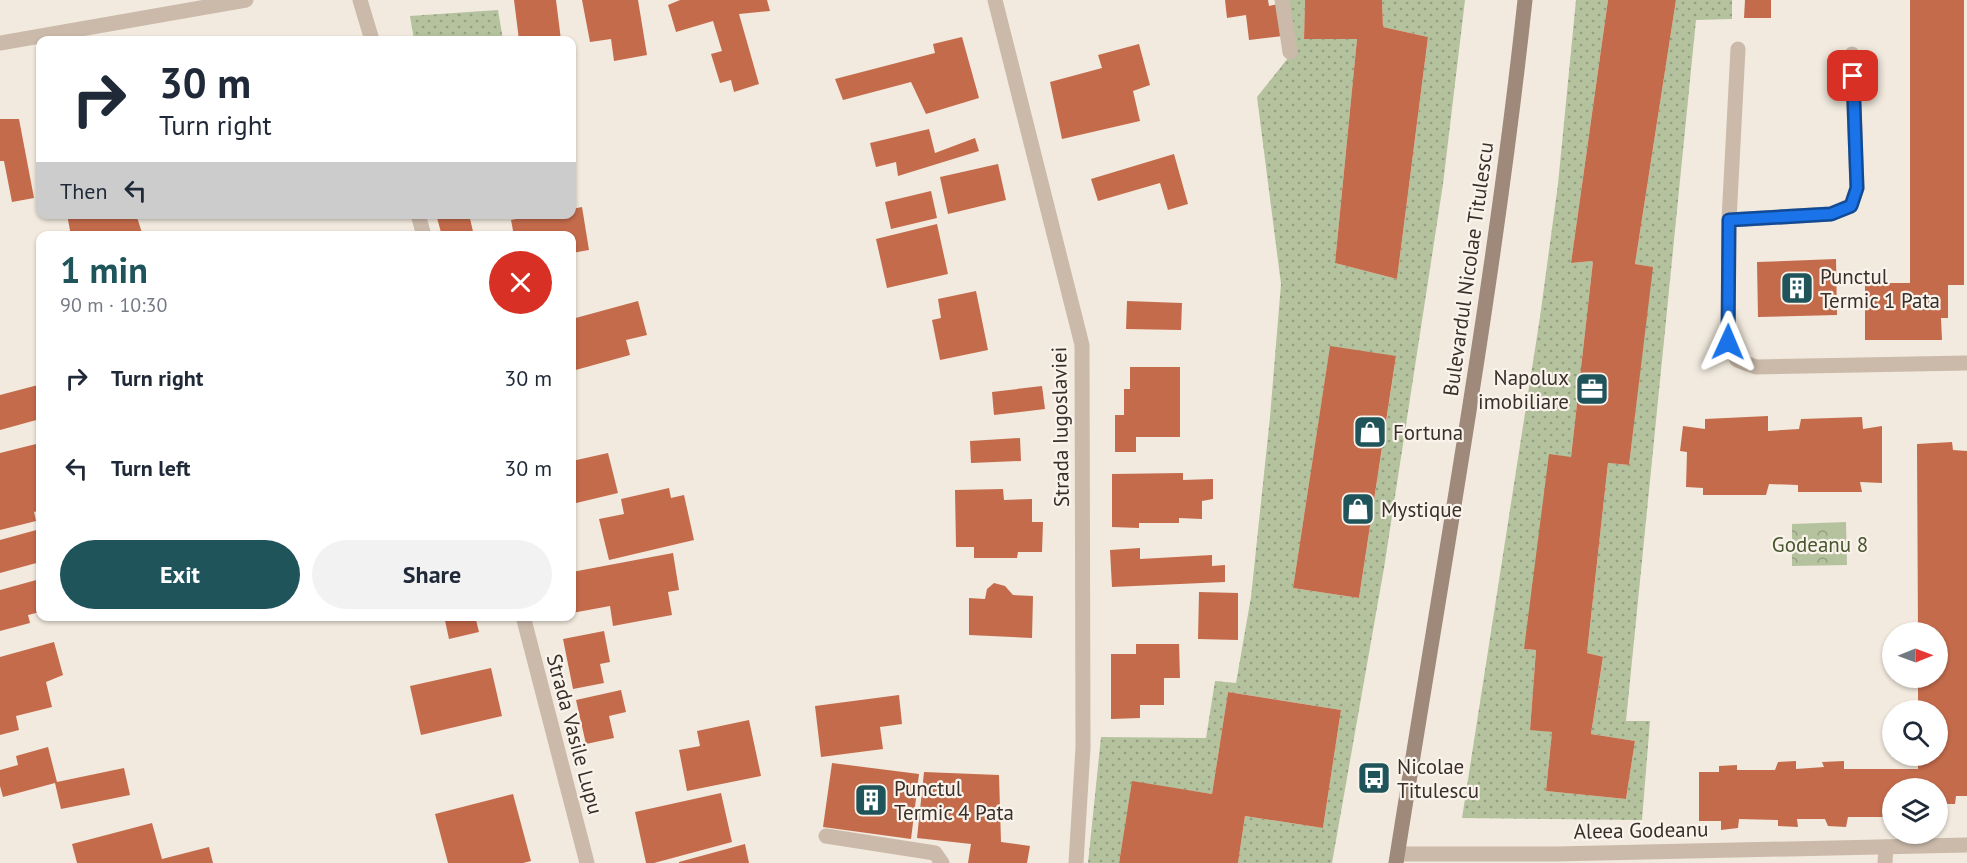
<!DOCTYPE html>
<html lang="en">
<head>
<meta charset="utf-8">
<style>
  :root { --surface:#fff; --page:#f2f2f3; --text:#1f2937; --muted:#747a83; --accent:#1f545a }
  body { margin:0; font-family:"PT Sans",sans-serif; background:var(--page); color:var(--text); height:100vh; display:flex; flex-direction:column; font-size:22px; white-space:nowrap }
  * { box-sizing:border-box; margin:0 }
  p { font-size:20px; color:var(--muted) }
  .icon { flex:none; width:33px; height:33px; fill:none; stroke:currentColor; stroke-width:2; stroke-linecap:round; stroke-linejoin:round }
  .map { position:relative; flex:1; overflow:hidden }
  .drawer { position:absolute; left:36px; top:231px; width:540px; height:390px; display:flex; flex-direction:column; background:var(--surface); border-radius:12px; box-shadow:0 2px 4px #0004 }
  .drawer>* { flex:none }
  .top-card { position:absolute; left:36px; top:36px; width:540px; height:183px; border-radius:12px; box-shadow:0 2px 4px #0004; background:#fff; color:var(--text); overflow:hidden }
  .needle { width:39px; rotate:89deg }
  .controls { position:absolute; left:1882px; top:622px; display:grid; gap:12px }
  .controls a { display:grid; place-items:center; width:66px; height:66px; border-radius:50%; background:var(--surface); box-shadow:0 2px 4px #0004; font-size:30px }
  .pin { position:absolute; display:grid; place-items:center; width:51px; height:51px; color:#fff; margin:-26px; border-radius:12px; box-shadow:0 3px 9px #0006 }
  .me { position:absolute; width:66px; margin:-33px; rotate:1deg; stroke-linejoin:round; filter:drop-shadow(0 0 4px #0008) }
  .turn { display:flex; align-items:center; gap:21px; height:126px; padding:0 24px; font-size:27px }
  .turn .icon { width:78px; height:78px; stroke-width:2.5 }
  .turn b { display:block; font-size:42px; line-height:51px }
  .then { display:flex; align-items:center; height:57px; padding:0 24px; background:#0003; gap:12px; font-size:22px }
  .round { display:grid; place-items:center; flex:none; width:63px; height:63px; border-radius:32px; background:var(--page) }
  .summary { display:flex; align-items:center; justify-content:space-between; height:102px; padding:0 24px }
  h1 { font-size:36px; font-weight:700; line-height:45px; color:var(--accent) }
  .action { display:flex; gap:12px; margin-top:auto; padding:12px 24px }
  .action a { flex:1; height:69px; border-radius:36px; background:var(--accent); color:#fff; font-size:24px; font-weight:700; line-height:69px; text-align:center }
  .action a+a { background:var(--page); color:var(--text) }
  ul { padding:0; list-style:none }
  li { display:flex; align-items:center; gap:18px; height:90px; padding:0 24px }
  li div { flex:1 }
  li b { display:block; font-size:22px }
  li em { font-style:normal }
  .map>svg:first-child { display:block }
  .grass { fill:url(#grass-dots); fill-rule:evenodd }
  .forest { fill:url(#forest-crowns) }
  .building { fill:#c46b4b }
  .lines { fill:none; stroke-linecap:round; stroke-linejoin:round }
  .service { stroke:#cbbaaa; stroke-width:15 }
  .minor { stroke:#cbbaaa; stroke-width:15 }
  .secondary { stroke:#9e897b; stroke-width:15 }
  .route-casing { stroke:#114b97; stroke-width:15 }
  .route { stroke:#1a73e8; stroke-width:10 }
  .labels { text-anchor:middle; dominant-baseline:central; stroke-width:4.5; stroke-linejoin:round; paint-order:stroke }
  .street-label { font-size:21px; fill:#382f2a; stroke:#faf3eb }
  .poi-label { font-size:21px; fill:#382f2a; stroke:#faf3eb; text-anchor:start }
  .park-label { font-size:21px; fill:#46562e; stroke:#faf3eb }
</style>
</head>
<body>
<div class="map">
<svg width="1967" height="863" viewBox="0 0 1967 863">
  <defs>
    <pattern id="grass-dots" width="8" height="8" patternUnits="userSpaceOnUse" patternTransform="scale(1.5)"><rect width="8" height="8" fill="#b5c29e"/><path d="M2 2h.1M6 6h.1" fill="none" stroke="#949e81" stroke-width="1.8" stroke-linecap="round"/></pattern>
    <pattern id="forest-crowns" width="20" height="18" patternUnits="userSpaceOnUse" patternTransform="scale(1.5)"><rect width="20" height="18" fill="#b5c29e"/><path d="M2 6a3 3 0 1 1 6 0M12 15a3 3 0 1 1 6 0" fill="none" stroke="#949e81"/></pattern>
  </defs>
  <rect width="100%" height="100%" fill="#f2eade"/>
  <g class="grass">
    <path d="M1280,0H1305L1304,39H1357L1335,263L1397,279L1428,37L1383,27L1382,0H1465L1443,184L1384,568L1332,863H1238L1245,816L1323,828L1341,710L1228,692L1212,794L1132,782L1119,863H1088L1101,737L1206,738L1215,681L1236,683L1251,597L1270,417L1281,284L1257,97L1288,58ZM1330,347L1396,357L1359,598L1293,588Z"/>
    <path d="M1576,0H1608L1571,263L1593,261L1571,457L1524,649L1536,650L1530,729L1552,732L1546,791L1626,799L1635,741L1591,734L1603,658L1587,653L1608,463L1629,465L1652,267L1635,264L1676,0H1732V19L1696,20L1626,721H1650L1642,820L1462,818L1540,317L1558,184Z"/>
    <path d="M498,10L503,40H414L410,16Z"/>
  </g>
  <path class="forest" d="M1846,522L1847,565L1792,566V524Z"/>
  <g class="building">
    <path d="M514,0H556L561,40H519Z"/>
    <path d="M582,0H638L647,55L614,61L611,39L590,42Z"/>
    <path d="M680,0H767L770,11L739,14L759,84L734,92L731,80L720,83L711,54L722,51L713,21L676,32L668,5Z"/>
    <path d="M1225,0H1268L1269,6L1278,4L1283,36L1249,40L1246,15L1227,18Z"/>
    <path d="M1305,0H1382L1383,27L1428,37L1397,279L1335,263L1357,39H1304Z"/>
    <path d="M1608,0H1676L1635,264L1653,267L1629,465L1608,463L1587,653L1603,657L1591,734L1635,741L1626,799L1546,791L1552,732L1530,730L1536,650L1524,649L1549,454L1571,457L1593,261L1571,263Z"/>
    <path d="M1745,0H1771V18H1744Z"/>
    <path d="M1910,0H1964V285H1948V318H1941L1942,340H1865V283H1910Z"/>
    <path d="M962,37L979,98L926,114L911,82L843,100L835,79L935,53L933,44Z"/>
    <path d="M1139,44L1150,85L1133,91L1140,121L1062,139L1050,82L1102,68L1098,55Z"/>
    <path d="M0,119H19L34,198L12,202L4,161H0Z"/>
    <path d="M929,129L935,153L975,138L979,151L898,176L896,162L876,167L870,143Z"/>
    <path d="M1174,154L1188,204L1168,210L1160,183L1098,201L1091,179Z"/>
    <path d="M998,164L1006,200L948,214L940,177Z"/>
    <path d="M931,191L937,218L891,229L885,202Z"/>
    <path d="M582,207L589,250L572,253V236H514L511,220L542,214H572V209Z"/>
    <path d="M67,214H136L143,236H71Z"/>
    <path d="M436,214H469L474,236H442Z"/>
    <path d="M937,224L948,274L887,288L876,239Z"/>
    <path d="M1836,259L1837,315L1758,317L1757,262Z"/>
    <path d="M976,291L988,350L940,360L932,320L941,318L938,299Z"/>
    <path d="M638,301L647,335L626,340L630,355L572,371V319Z"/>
    <path d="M1127,301L1182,303L1181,330L1126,329Z"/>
    <path d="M1330,346L1396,356L1359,598L1293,588Z"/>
    <path d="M1130,367H1180V437H1136V452H1115V415H1124V389H1130Z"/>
    <path d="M38,385L40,395V419L0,430V395Z"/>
    <path d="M1042,386L1045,409L994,415L992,392Z"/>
    <path d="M1768,416V431L1799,429L1801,419L1862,417L1863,429L1882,426V483L1860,482L1862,492H1798V485L1769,484L1766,495H1703V488L1686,487L1687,452L1680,451L1683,426L1705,429V419Z"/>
    <path d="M1020,438L1021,461L971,463L970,441Z"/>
    <path d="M1952,442L1953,450L1967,451V796H1956L1955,804H1938V789H1893V823L1888,824L1885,817H1848L1846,827L1828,826L1825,819H1797L1798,827L1778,826V820L1739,819L1738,828L1721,830V821H1699V772H1719V766L1737,765V770H1775L1778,762L1796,761V769L1824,767L1822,762L1844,761V769H1918V756H1938V711H1918V678H1938V633H1918L1917,444Z"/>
    <path d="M40,443V510L34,512L36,521L0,530V453Z"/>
    <path d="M608,453L618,493L572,504V461Z"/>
    <path d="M1183,473V480L1213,479V499L1202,501V519L1179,518V523H1139V528L1112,527V474Z"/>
    <path d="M669,488L671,498L684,495L694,540L609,560L599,519L624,514L621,499Z"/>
    <path d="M1003,489L1004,500L1032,499V522H1043L1042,552H1018L1017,558H974V547H956L955,490Z"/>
    <path d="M40,529V562L0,573V540Z"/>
    <path d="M1140,548V559L1212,555V566L1225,565V582L1112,587L1110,550Z"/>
    <path d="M673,553L679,590L668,592L672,615L613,626L610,606L572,613V572Z"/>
    <path d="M40,579V612L28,615L30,623L0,631V590Z"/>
    <path d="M994,583L1005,586L1013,595L1033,596L1032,638L969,635V598L985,599L987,589Z"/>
    <path d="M1199,592L1238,593V640L1198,639Z"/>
    <path d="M444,616H475L479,632L449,639Z"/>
    <path d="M604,631L610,662L600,664L604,683L573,689L563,639Z"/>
    <path d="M54,642L63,675L46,682L52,707L16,716L19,730L0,735V657Z"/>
    <path d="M1136,644H1179L1180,678H1164V705H1140V718L1111,719V654H1136Z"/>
    <path d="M491,668L502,716L421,735L410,686Z"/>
    <path d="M621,690L626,712L609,716L614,738L586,744L576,700Z"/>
    <path d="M1228,692L1341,710L1323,828L1245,816L1238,863H1119L1132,781L1212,794Z"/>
    <path d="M899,695L902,724L880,727L883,749L821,757L815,706Z"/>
    <path d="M749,720L761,776L687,791L679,750L700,746L697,731Z"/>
    <path d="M48,747L57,782L124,768L130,795L61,809L55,783L3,797L0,786V770L18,765L16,756Z"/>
    <path d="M832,763L919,774L911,839L823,827Z"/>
    <path d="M924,772L999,775L1001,842L1030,846L1027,863H968L971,844L917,838Z"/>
    <path d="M721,793L732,842L654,863H646L635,812Z"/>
    <path d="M513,794L531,861L523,863H448L435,814Z"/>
    <path d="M152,823L162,859L209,847L213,863H77L72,844Z"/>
    <path d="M745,844L749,863H679V862Z"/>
  </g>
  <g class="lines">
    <g class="service">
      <path d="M1738,49L1729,220L1728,342L1737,360L1756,367L1967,363"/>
      <path d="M1729,220L1831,214L1851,205L1857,188L1852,54"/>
      <path d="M826,836L935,853L942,863"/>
    </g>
    <g class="minor">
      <path d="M360,0L372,40"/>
      <path d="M995,0L1082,345L1083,748L1076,863"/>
      <path d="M1282,0L1290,52"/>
      <path d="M0,43L246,0"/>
      <path d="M418,214L424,236"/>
      <path d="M523,616L587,863"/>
      <path d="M1398,854H1555L1967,845"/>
      <path d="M1885,863L1886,847"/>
    </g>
    <path class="secondary" d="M1396,863C1441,576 1494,289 1525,0"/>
  </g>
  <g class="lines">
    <defs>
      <path id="route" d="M1728,342L1729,220L1831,214L1851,206L1857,188L1853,76"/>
    </defs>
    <use href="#route" class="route-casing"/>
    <use href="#route" class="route"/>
  </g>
  <defs>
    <symbol id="building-square" viewBox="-11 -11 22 22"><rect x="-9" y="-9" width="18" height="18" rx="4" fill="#1f545a" stroke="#faf3eb"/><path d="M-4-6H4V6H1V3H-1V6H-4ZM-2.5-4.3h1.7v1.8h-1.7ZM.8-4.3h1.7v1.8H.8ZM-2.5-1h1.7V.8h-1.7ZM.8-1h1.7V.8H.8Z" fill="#fff"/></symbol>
    <symbol id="office-square" viewBox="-11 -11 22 22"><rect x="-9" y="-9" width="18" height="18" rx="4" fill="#1f545a" stroke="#faf3eb"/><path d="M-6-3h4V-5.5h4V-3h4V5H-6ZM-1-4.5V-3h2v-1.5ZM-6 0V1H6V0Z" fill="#fff"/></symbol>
    <symbol id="shop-square" viewBox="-11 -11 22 22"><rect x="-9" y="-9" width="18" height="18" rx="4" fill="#1f545a" stroke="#faf3eb"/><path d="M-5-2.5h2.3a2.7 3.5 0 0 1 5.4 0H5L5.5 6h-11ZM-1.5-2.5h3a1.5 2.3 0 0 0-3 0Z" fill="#fff"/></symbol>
    <symbol id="bus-square" viewBox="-11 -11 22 22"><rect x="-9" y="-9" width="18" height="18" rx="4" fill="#1f545a" stroke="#faf3eb"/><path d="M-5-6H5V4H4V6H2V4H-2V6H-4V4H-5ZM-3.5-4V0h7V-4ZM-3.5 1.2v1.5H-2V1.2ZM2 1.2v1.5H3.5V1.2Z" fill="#fff"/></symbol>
  </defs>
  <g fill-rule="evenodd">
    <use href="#building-square" x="1778" y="269" width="38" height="38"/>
    <use href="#office-square" x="1573" y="370" width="38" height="38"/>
    <use href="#shop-square" x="1351" y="413" width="38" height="38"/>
    <use href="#shop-square" x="1339" y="490" width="38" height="38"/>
    <use href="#bus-square" x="1355" y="759" width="38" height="38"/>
    <use href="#building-square" x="852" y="781" width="38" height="38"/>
  </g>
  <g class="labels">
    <g class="street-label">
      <text transform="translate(1468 269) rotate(-82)">Bulevardul Nicolae Titulescu</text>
      <text transform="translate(1060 427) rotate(-91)">Strada Iugoslaviei</text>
      <text transform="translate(575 734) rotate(75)">Strada Vasile Lupu</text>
      <text transform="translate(1641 830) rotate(-1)">Aleea Godeanu</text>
    </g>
    <g class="poi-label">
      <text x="1820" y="276">Punctul<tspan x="1820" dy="24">Termic 1 Pata</tspan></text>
      <text x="1569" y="377" text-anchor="end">Napolux<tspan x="1569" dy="24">imobiliare</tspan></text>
      <text x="1393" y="432">Fortuna</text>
      <text x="1381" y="509">Mystique</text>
      <text x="1397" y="766">Nicolae<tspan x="1397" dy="24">Titulescu</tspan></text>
      <text x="894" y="788">Punctul<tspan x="894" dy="24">Termic 4 Pata</tspan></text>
    </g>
    <g class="park-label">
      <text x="1820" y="544">Godeanu 8</text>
    </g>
  </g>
</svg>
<div class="controls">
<a><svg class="needle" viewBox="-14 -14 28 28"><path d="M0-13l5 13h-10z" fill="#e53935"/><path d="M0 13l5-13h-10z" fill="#747a83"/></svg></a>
<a><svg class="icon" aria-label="search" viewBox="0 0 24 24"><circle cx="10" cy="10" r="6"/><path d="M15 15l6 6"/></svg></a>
<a><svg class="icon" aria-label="layers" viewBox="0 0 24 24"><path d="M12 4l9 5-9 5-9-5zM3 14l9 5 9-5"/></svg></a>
</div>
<div class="pin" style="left:1853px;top:76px;background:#d93025"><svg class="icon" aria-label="arrive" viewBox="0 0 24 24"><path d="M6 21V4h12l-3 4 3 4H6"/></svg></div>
<svg class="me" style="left:1728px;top:342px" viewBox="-20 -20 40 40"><path d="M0-17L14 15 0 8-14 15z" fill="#1a73e8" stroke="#fff" stroke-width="4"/></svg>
<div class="top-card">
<div class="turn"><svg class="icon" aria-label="right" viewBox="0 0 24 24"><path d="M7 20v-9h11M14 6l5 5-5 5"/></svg><div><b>30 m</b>Turn right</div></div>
<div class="then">Then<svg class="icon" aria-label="left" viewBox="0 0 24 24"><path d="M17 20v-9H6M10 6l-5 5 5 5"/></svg></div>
</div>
<section class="drawer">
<div class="summary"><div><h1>1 min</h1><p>90 m · 10:30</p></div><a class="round" style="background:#d93025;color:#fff"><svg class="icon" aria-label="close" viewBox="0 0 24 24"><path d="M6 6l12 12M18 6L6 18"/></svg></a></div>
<ul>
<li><svg class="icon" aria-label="right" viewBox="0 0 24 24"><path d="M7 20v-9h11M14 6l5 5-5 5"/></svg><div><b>Turn right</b></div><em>30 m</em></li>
<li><svg class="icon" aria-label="left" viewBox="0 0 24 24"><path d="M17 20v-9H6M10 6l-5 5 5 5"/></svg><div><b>Turn left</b></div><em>30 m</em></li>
</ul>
<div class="action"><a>Exit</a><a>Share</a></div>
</section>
</div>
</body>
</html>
